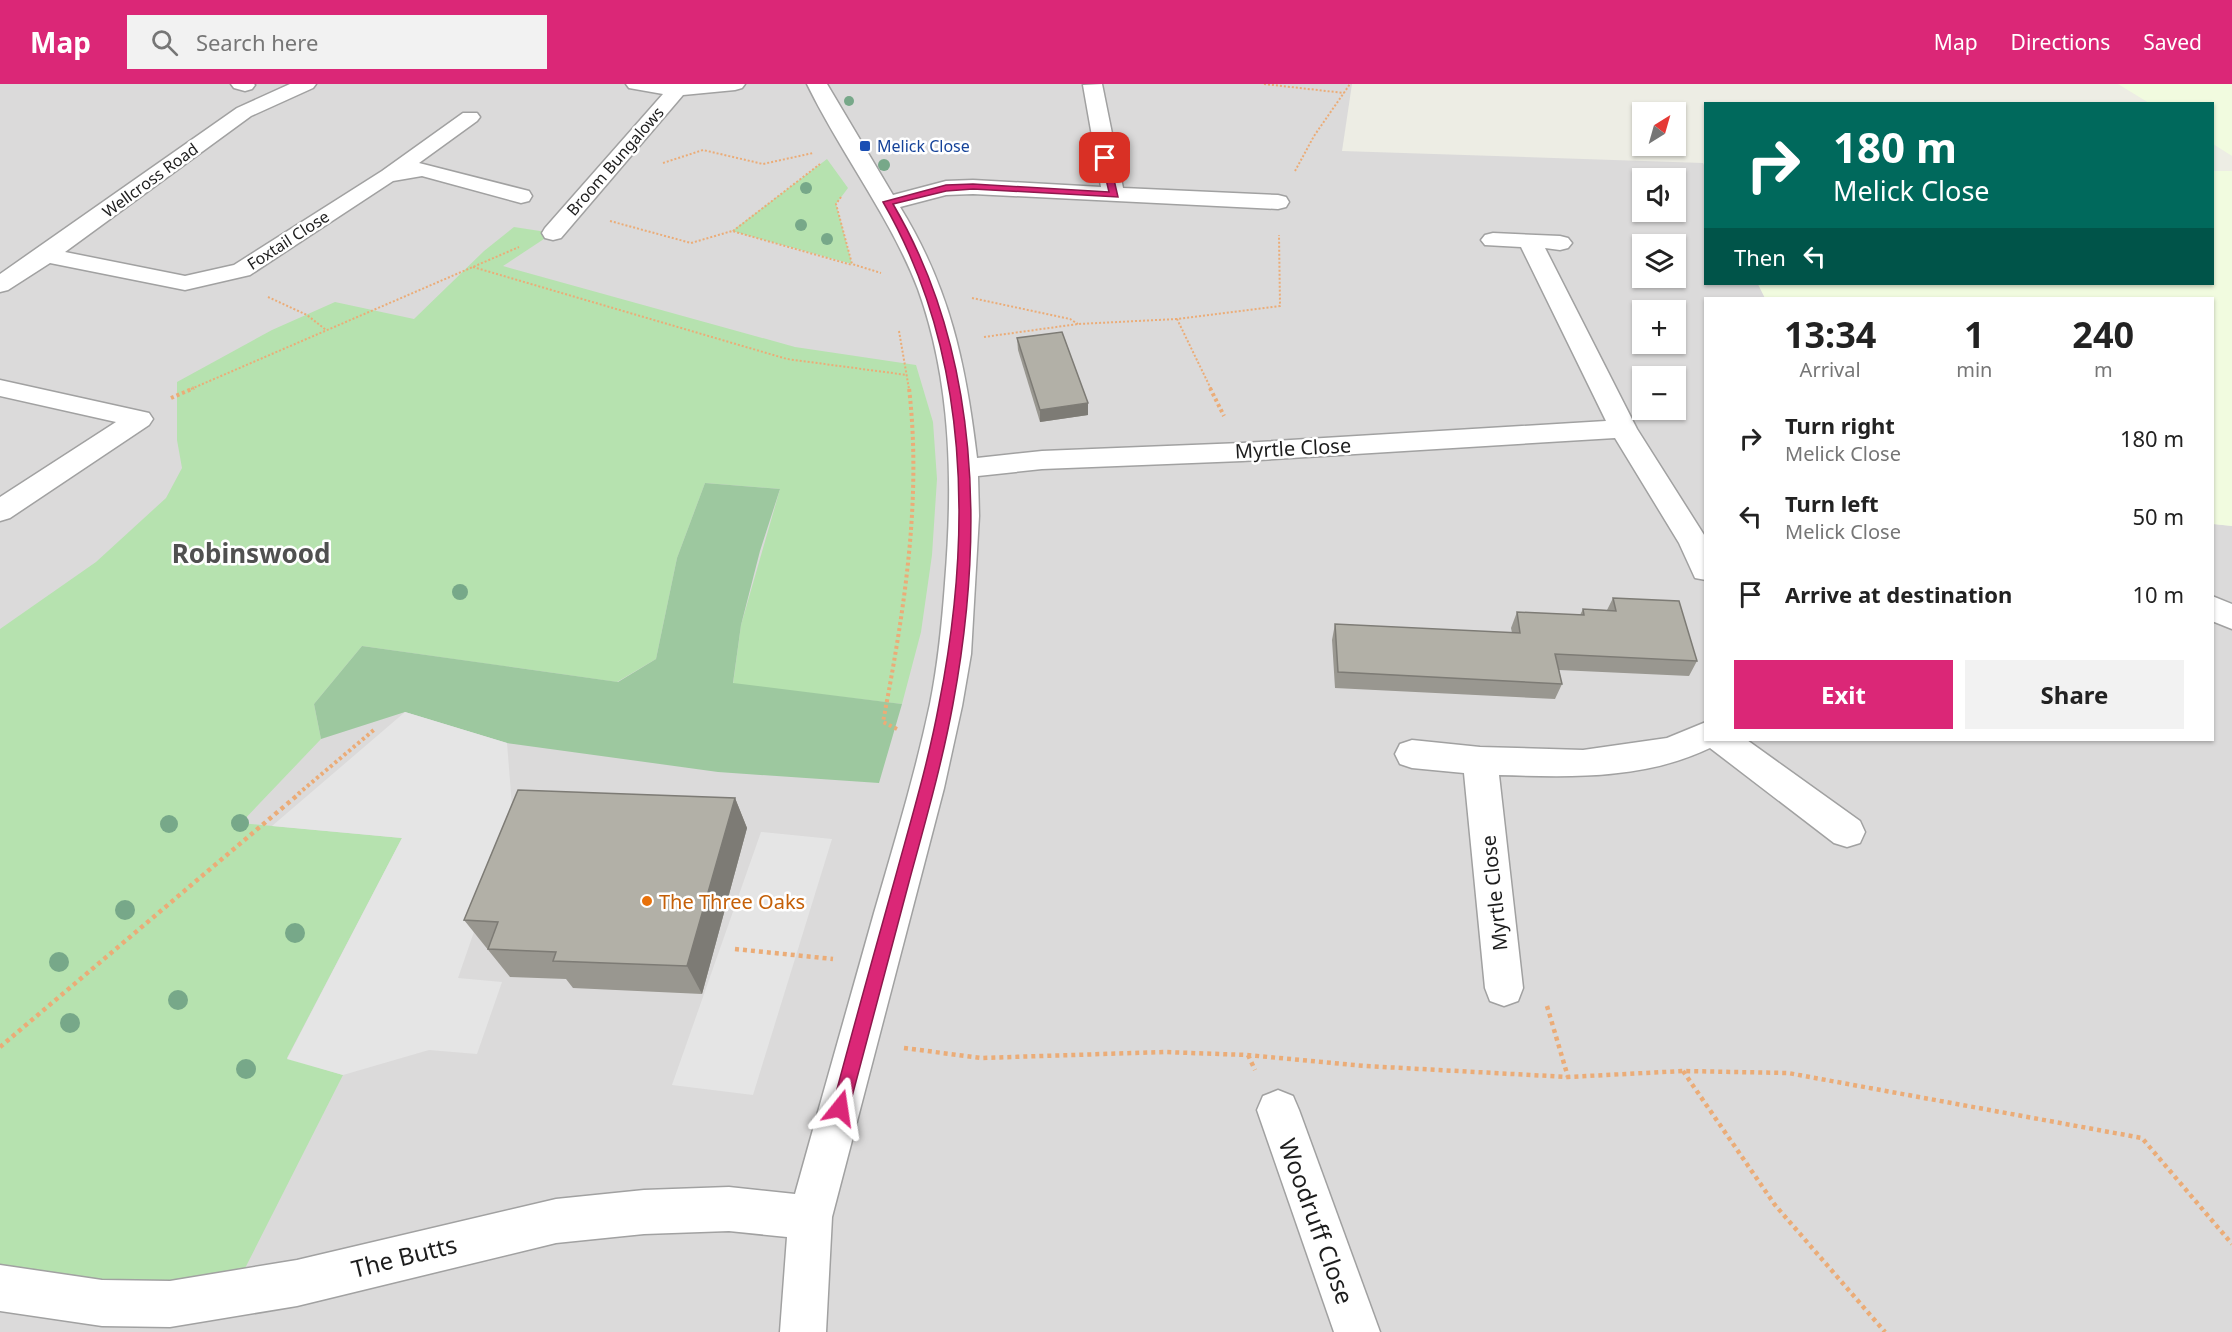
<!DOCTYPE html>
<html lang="en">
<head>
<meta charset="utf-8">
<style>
  :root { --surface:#fff; --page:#f2f2f2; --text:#222; --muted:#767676; --accent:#db2777 }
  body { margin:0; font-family:"Noto Sans",sans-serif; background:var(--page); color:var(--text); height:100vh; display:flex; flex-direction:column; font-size:22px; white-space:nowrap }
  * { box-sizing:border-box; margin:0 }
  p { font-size:20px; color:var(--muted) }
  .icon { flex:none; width:33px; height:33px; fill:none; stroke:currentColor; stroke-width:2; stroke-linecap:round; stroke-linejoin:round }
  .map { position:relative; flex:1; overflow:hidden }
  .side { position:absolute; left:1704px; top:213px; width:510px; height:444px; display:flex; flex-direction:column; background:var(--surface); border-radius:0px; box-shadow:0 2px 4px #0004 }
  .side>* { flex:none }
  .hud { position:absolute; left:1704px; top:18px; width:510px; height:183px; border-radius:0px; box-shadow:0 2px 4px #0004; background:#00695c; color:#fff; overflow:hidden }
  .needle { width:39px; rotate:37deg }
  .tools { position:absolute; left:1632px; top:18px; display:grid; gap:12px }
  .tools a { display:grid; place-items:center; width:54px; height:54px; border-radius:0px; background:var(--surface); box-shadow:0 2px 4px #0004; font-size:30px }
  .pin { position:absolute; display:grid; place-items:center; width:51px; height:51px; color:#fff; margin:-26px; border-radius:12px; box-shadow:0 3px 9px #0006 }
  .me { position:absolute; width:66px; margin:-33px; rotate:15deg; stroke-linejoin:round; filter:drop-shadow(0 0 4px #0008) }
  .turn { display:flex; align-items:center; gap:21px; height:126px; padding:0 30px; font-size:27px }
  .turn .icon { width:78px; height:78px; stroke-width:2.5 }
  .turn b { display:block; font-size:42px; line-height:51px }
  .then { display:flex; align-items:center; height:57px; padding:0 30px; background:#0003; gap:12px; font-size:22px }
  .eta { display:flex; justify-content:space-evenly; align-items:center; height:102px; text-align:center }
  .eta b { font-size:36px; font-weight:700; line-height:42px }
  .primary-button { display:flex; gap:12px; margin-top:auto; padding:12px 30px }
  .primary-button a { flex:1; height:69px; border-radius:0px; background:var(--accent); color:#fff; font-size:24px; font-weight:700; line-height:69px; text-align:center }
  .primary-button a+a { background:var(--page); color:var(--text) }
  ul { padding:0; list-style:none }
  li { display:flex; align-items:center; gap:18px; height:78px; padding:0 30px }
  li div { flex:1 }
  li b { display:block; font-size:22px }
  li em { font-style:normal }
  header { display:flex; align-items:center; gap:36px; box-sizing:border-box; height:84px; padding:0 30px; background:var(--accent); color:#fff }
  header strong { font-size:28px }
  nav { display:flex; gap:33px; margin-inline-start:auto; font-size:21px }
  .search { width:420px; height:54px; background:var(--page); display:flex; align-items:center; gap:15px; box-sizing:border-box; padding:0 21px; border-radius:0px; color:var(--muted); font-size:22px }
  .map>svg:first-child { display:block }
  .residential { fill:#dbdada; fill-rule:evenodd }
  .education { fill:#f1fbdf }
  .grass { fill:#b6e2af }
  .forest { fill:#9dc89f }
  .parking { fill:#e5e5e5 }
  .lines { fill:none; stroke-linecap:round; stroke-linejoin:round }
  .minor-casing { stroke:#a1a1a1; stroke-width:3 }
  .path-far2 { stroke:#ebac77; stroke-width:2; stroke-dasharray:2 2; stroke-linecap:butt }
  .path-far1 { stroke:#ebac77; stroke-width:4; stroke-dasharray:3 3; stroke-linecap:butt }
  .path { stroke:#ebac77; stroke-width:4.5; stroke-dasharray:4 4; stroke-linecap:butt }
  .minor { fill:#fff; fill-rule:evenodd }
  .tree { fill:#77a889 }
  .wall { fill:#999790 }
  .shaded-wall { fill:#7d7b75 }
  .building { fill:#b2b0a7; stroke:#7d7b75; stroke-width:1.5 }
  .route { fill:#db2777; stroke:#8e194d; stroke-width:1.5 }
  .transit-dot { fill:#1a4fb4; stroke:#fff; stroke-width:2 }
  .food-dot { fill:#e8710a; stroke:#fff; stroke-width:2 }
  .labels { text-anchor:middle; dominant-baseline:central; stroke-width:5; stroke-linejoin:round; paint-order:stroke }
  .far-transit-label { font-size:16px; fill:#164399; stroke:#fff; text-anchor:start }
  .far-street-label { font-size:16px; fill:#1d1d1d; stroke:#fff }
  .street-label { font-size:20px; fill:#1d1d1d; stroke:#fff }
  .food-label { font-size:20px; fill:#c56008; stroke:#fff; text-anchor:start }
  .near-street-label { font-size:24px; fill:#1d1d1d; stroke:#fff }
  .district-label { font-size:26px; font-weight:bold; fill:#505050; stroke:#fff }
</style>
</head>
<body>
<header>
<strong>Map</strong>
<div class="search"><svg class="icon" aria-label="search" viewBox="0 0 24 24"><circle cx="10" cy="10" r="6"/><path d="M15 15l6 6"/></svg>Search here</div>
<nav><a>Map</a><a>Directions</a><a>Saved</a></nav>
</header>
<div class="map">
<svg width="2232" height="1248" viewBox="0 0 2232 1248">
  <rect width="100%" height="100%" fill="#edede4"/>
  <path class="residential" d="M0,0H1352L1342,67L1703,79L1706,85V200H1758L1765,214H1706V656H2212L2213,440L2232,442V1248H0ZM1642,94H1676V128H1642ZM1642,160H1676V194H1642ZM1642,226H1676V260H1642ZM1642,292H1676V326H1642Z"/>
  <g class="education">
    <path d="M2118,0H2232V72L2213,60L2212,20L2149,19Z"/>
    <path d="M2213,87H2232V442L2213,440L2212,214H1765L1758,200H2212Z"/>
  </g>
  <g class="grass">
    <path d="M827,75L848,104L836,120L852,180L732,147Z"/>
    <path d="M514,143L553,149L503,182L795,263L916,281L933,338L937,395L932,471L921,548L902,620L733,600L741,541L780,405L705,399L677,474L656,575L617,598L362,562L314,620L321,655L241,739L402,754L287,974L343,991L233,1208L0,1204V545L96,478L166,414L182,384L177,356V298L272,246L335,218L414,235L484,167Z"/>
  </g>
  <path class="forest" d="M705,399L780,405L760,467L741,541L733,599L902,620L879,699L718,688L507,659L405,628L321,655L314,620L362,562L618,598L656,575L677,474Z"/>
  <g class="parking">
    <path d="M405,628L507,659L513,735L458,894L502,898L477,970L429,966L343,991L287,975L402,754L272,742Z"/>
    <path d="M761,748L832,755L753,1011L672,1001Z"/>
  </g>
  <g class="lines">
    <defs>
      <g id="minor">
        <path d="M231,0H254L255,1L252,5L245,7L234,4Z"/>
        <path d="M290,0H316L313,4L251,32L65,168L185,192L234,181L382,87L463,29H477L480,33L477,37L419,79L529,107L532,112L529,117L521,119L422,92L393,97L250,191L185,206L50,179L8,206L0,208V190L237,24Z"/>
        <path d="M626,0H745L742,4L735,6L683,11L561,154L553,156L545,154L542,149L545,144L663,10L629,4Z"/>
        <path d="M807,0H827L893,111L946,97L973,96L1101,103L1083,1L1102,0L1123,104L1278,111L1286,113L1289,118L1286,123L1278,125L973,110L946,111L900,123C950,204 966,281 977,374L1042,367L1242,359L1606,337L1521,163L1485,161L1481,156L1485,151L1493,149L1560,152L1568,154L1572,159L1568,164L1560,166L1545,164L1637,345L1706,454V496L1695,494L1679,459L1615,354L1242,377L1042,385L978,392L979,432L971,570L962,622L944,704L832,1133L826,1248H780L787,1153L729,1147L644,1150L556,1159L297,1222L170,1243L102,1242L0,1227V1181L102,1196L170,1197L297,1176L556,1115L644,1106L729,1103L795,1110C821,1016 848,922 874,829C894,760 915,691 930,620C938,580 942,540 945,499C953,401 952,299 918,205C890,132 841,70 807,0Z"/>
        <path d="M0,296L140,327L149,329L153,335L149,341L10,434L0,437V413L116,338L0,312Z"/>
        <path d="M2212,512L2232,520V545L2212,537Z"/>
        <path d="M1706,638V656H1747L1860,737L1865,748L1860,759L1847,763L1834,759L1710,664C1643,696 1572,693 1499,691L1523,904L1518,917L1504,922L1490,917L1485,904L1464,689L1412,684L1400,680L1395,670L1400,660L1412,656L1480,663L1583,666L1667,654Z"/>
        <path d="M1278,1006L1293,1012L1299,1026L1380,1248H1334L1257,1026L1263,1012Z"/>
      </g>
    </defs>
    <use href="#minor" class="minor-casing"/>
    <g class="path-far2">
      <path d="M1264,0L1344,9"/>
      <path d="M663,79L703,66L763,80L813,69"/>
      <path d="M1295,87L1314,52L1350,0"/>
      <path d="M841,113L836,120L852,180L881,189"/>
      <path d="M610,137L691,159L732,147L852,181"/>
      <path d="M733,147L820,80"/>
      <path d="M473,183L787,275L907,291"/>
      <path d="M268,213L307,231L326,246"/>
      <path d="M972,214L1070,235L1078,240"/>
      <path d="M899,247L909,305"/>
      <path d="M984,253L1078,240L1177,235"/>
      <path d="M191,305L519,163"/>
      <path d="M1211,305L1177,235L1280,222L1279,151"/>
    </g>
    <g class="path-far1">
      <path d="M1210,304L1224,332"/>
      <path d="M171,314L194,304"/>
      <path d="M897,645L883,638C904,528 922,416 909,304"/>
      <path d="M298,710L375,645"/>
    </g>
    <g class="path">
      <path d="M735,865L833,875"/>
      <path d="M1547,922L1568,993"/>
      <path d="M0,963L300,709"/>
      <path d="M904,964L981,974L1164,968L1247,971L1365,982L1568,993L1683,987L1788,989L2142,1054L2232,1160"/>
      <path d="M1248,971L1255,986"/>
      <path d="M1683,987L1775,1121L1885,1248"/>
    </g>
    <use href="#minor" class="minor"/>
  </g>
  <g class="tree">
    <circle cx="849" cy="17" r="5"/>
    <circle cx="884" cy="81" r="6"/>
    <circle cx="806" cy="104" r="6"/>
    <circle cx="801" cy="141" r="6"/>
    <circle cx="827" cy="155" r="6"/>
    <circle cx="460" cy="508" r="8"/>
    <circle cx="240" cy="739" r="9"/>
    <circle cx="169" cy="740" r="9"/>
    <circle cx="125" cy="826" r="10"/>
    <circle cx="295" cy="849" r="10"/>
    <circle cx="59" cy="878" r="10"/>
    <circle cx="178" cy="916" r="10"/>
    <circle cx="70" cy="939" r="10"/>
    <circle cx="246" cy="985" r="10"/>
  </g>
  <g class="wall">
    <path d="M1017,254L1088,319V331L1040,338L1018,266Z"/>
    <path d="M1613,514L1697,577L1689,592L1559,586L1562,600L1555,615L1335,604L1332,556L1335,540L1512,549L1511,544L1517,528L1580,531L1583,525L1607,526Z"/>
    <path d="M735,714L747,744L702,910L573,904L566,895L510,893L464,836Z"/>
  </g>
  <g class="shaded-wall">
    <path d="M1088,319V331L1040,338V326Z"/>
    <path d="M735,714L747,744L702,910L687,882Z"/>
  </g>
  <g class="building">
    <path d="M1062,248L1088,319L1040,326L1017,254Z"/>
    <path d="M1613,514L1679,517L1697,577L1555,570L1562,600L1338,588L1335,540L1520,549L1517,528L1584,531L1583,525L1616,527Z"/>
    <path d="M518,706L735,714L687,882L553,877L556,868L488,865L498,838L464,836Z"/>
  </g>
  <path class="route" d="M1105,71L1109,74L1118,113L973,105L946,107L893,120C981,270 984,453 953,620C942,680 925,739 909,798C889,873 869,948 849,1024L846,1030L840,1032L834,1030L832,1024C852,948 873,873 894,798C910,739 928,680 939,620C972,453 971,270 883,118L946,101L973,100L1109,108L1101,74Z"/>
  <rect class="transit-dot" x="859" y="56" width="12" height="12" rx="3"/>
  <circle class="food-dot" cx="647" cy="817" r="6"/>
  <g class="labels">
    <g class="far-transit-label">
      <text x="877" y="62">Melick Close</text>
    </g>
    <g class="far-street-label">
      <text transform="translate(615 77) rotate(-49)">Broom Bungalows</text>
      <text transform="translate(150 96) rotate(-36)">Wellcross Road</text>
      <text transform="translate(288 156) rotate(-33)">Foxtail Close</text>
    </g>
    <g class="street-label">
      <text transform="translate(1293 364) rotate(-3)">Myrtle Close</text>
      <text transform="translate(1494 809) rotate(-96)">Myrtle Close</text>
    </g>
    <g class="food-label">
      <text x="659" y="817">The Three Oaks</text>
    </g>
    <g class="near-street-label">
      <text transform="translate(1317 1137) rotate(70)">Woodruff Close</text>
      <text transform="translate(404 1172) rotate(-14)">The Butts</text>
    </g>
    <g class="district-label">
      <text x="251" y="469">Robinswood</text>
    </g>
  </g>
</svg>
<div class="tools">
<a><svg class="needle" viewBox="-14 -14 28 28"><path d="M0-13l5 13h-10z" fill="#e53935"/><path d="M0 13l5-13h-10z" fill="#767676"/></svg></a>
<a><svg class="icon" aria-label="sound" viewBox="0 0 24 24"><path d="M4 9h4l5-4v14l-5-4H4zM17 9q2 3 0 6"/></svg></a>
<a><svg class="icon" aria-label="layers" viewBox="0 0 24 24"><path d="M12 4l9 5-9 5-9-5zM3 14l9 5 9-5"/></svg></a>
<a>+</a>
<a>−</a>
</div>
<div class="pin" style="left:1105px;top:74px;background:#d93025"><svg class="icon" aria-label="arrive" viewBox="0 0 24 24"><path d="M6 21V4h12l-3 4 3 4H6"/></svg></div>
<svg class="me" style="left:840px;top:1024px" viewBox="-20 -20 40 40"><path d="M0-17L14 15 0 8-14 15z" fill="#db2777" stroke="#fff" stroke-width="4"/></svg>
<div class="hud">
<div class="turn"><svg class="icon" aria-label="right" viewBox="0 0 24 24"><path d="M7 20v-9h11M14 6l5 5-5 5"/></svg><div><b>180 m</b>Melick Close</div></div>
<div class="then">Then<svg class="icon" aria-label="left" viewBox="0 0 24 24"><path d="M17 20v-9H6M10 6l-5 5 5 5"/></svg></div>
</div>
<section class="side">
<div class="eta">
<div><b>13:34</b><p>Arrival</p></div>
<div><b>1</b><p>min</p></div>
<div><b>240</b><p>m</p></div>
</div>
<ul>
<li><svg class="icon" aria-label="right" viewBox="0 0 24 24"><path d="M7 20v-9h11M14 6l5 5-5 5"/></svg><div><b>Turn right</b><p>Melick Close</p></div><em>180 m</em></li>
<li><svg class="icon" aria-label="left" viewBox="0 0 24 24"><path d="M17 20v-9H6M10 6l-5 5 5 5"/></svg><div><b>Turn left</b><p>Melick Close</p></div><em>50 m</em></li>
<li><svg class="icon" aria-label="arrive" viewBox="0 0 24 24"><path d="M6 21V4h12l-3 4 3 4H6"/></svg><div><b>Arrive at destination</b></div><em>10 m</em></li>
</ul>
<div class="primary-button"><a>Exit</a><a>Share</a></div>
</section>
</div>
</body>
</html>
